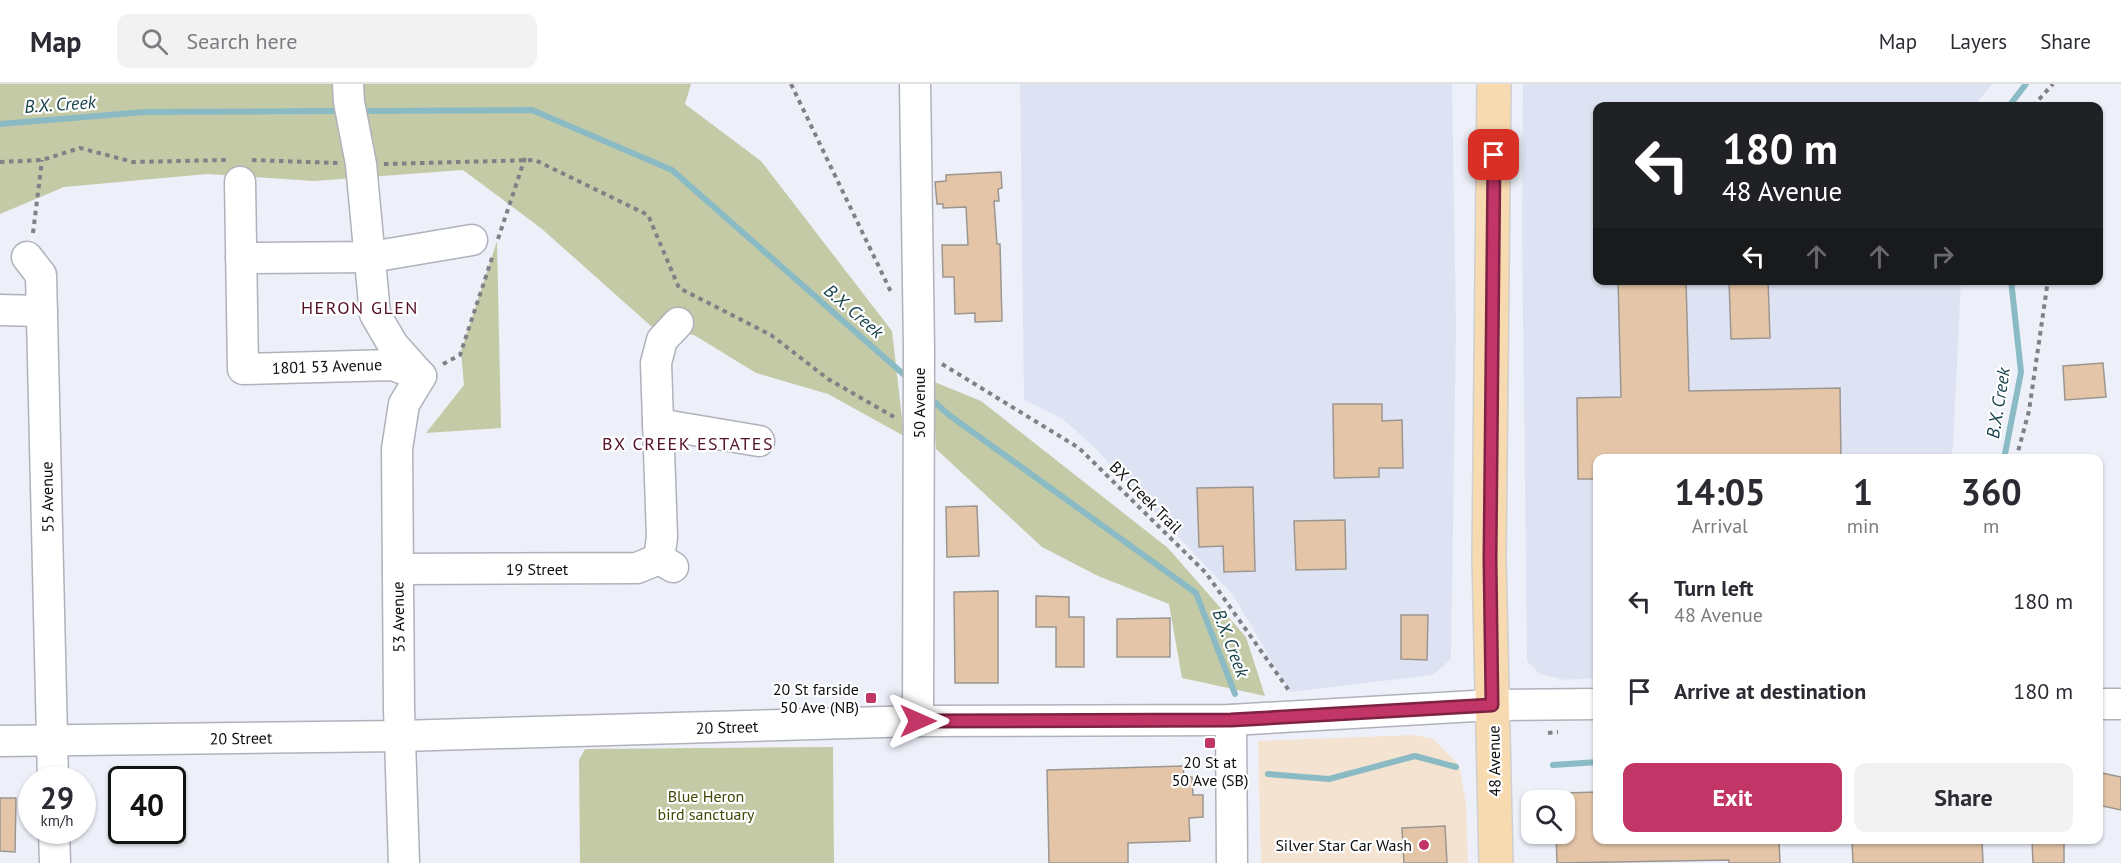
<!DOCTYPE html>
<html lang="en">
<head>
<meta charset="utf-8">
<style>
  :root { --surface:#fff; --page:#f2f2f3; --text:#2b2b33; --muted:#7c7c81; --line:#e1e1e2; --accent:#c23567 }
  body { margin:0; font-family:"PT Sans",sans-serif; background:var(--page); color:var(--text); height:100vh; display:flex; flex-direction:column; font-size:22px; white-space:nowrap }
  * { box-sizing:border-box; margin:0 }
  p { font-size:20px; color:var(--muted) }
  .icon { flex:none; width:33px; height:33px; fill:none; stroke:currentColor; stroke-width:2; stroke-linecap:round; stroke-linejoin:round }
  .map { position:relative; flex:1; overflow:hidden }
  .side { position:absolute; left:1593px; top:370px; width:510px; height:390px; display:flex; flex-direction:column; background:var(--surface); border-radius:12px; box-shadow:0 2px 4px #0004 }
  .side>* { flex:none }
  .banner { position:absolute; left:1593px; top:18px; width:510px; height:183px; border-radius:12px; box-shadow:0 2px 4px #0004; background:#202124; color:#fff; overflow:hidden }
  .buttons { position:absolute; left:1521px; top:706px; display:grid; gap:12px }
  .buttons a { display:grid; place-items:center; width:54px; height:54px; border-radius:12px; background:var(--surface); box-shadow:0 2px 4px #0004; font-size:30px }
  .speed { position:absolute; left:18px; top:682px; display:flex; gap:12px; font-size:30px; font-weight:700; text-align:center }
  .speed>* { display:grid; place-content:center; width:78px; height:78px; border-radius:50%; background:var(--surface); box-shadow:0 2px 4px #0004; line-height:1 }
  .speed small { font-size:15px; font-weight:400 }
  .speed .limit { border:3px solid #111; border-radius:9px; background:#fff; color:#111 }
  .pin { position:absolute; display:grid; place-items:center; width:51px; height:51px; color:#fff; margin:-26px; border-radius:12px; box-shadow:0 3px 9px #0006 }
  .me { position:absolute; width:66px; margin:-33px; rotate:90deg; stroke-linejoin:round; filter:drop-shadow(0 0 4px #0008) }
  .turn { display:flex; align-items:center; gap:21px; height:126px; padding:0 30px; font-size:27px }
  .turn .icon { width:78px; height:78px; stroke-width:2.5 }
  .turn b { display:block; font-size:42px; line-height:51px }
  .lanes { display:flex; align-items:center; height:57px; padding:0 30px; background:#0003; justify-content:center; gap:30px; direction:ltr }
  .lanes .off { opacity:.35 }
  .eta { display:flex; justify-content:space-evenly; align-items:center; height:102px; text-align:center }
  .eta b { font-size:36px; font-weight:700; line-height:42px }
  .action { display:flex; gap:12px; margin-top:auto; padding:12px 30px }
  .action a { flex:1; height:69px; border-radius:12px; background:var(--accent); color:#fff; font-size:24px; font-weight:700; line-height:69px; text-align:center }
  .action a+a { background:var(--page); color:var(--text) }
  ul { padding:0; list-style:none }
  li { display:flex; align-items:center; gap:18px; height:90px; padding:0 30px }
  li div { flex:1 }
  li b { display:block; font-size:22px }
  li em { font-style:normal }
  header { display:flex; align-items:center; gap:36px; box-sizing:border-box; height:84px; padding:0 30px; background:var(--surface); border-bottom:2px solid var(--line) }
  header strong { font-size:28px }
  nav { display:flex; gap:33px; margin-inline-start:auto; font-size:21px }
  .search { width:420px; height:54px; background:var(--page); display:flex; align-items:center; gap:15px; box-sizing:border-box; padding:0 21px; border-radius:12px; color:var(--muted); font-size:22px }
  .map>svg:first-child { display:block }
  .commercial { fill:#f5e3d2 }
  .built { fill:#dee3f3 }
  .green { fill:#c5caa6 }
  .lines { fill:none; stroke-linecap:round; stroke-linejoin:round }
  .stream { stroke:#8abbc5; stroke-width:6 }
  .building { fill:#e4c5a8; stroke:#9c9690; stroke-width:1.5 }
  .minor-casing { stroke:#b0b2bb; stroke-width:33 }
  .major-casing { stroke:#cecfcf; stroke-width:36 }
  .path { stroke:#7f8187; stroke-width:4; stroke-dasharray:4.5 4.5; stroke-linecap:butt }
  .minor { stroke:#fff; stroke-width:30 }
  .major { stroke:#f8dab0; stroke-width:33 }
  .route-casing { stroke:#7e2243; stroke-width:15 }
  .route { stroke:#c23567; stroke-width:10 }
  .poi-dot { fill:#c23567; stroke:#fefefe; stroke-width:2 }
  .labels { text-anchor:middle; dominant-baseline:central; stroke-width:4.5; stroke-linejoin:round; paint-order:stroke }
  .street-label { font-size:16px; fill:#0c0d10; stroke:#fefefe }
  .poi-label { font-size:16px; fill:#0c0d10; stroke:#fefefe; text-anchor:end }
  .park-label { font-size:16px; fill:#434805; stroke:#fefefe }
  .water-label { font-size:18px; font-style:italic; fill:#16434b; stroke:#fefefe }
  .neighbourhood-label { font-size:18px; letter-spacing:1.5px; fill:#541129; stroke:#fefefe }
</style>
</head>
<body>
<header>
<strong>Map</strong>
<div class="search"><svg class="icon" aria-label="search" viewBox="0 0 24 24"><circle cx="10" cy="10" r="6"/><path d="M15 15l6 6"/></svg>Search here</div>
<nav><a>Map</a><a>Layers</a><a>Share</a></nav>
</header>
<div class="map">
<svg width="2121" height="779" viewBox="0 0 2121 779">
  <rect width="100%" height="100%" fill="#edf0f9"/>
  <path class="commercial" d="M1415,651L1433,655L1459,681L1466,719L1468,779H1261L1258,657Z"/>
  <g class="built">
    <path d="M1020,0H1452L1456,243L1451,575L1433,591L1290,608L1233,511L1092,361L1064,336L1024,316Z"/>
    <path d="M1523,0H1992L1974,22H1598V196L1961,197L1953,363L1950,375H1598L1597,594L1565,596L1540,590L1527,577L1522,145Z"/>
  </g>
  <g class="green">
    <path d="M0,0H691L685,20L761,77L892,247L904,352L828,310L756,289L694,251L652,243L542,145L463,86L314,97L207,90L64,103L0,130Z"/>
    <path d="M497,157L501,344L426,349L464,301L461,267Z"/>
    <path d="M932,297L981,317L1168,464L1246,553L1265,612L1182,594L1169,520L1098,492L1042,463L936,365Z"/>
    <path d="M833,663L834,779H580L579,676L585,665Z"/>
  </g>
  <g class="lines">
    <g class="stream">
      <path d="M2009,22L2026,0"/>
      <path d="M361,27L532,26L672,86L910,296"/>
      <path d="M0,40L145,28L338,27"/>
      <path d="M929,313L949,331L1196,509L1235,610"/>
      <path d="M2004,375L2021,288L2011,196"/>
      <path d="M1553,681L1598,678"/>
      <path d="M1268,690L1329,695L1415,672L1456,683"/>
    </g>
  </g>
  <g class="building">
    <path d="M1001,88L1002,104L998,105L999,117H994L997,160H1000L1002,237L975,238V229L955,230L954,193H943L942,161H968L966,123L943,124V120H937L935,98L946,97V91Z"/>
    <path d="M1618,196H1686L1689,307L1840,304L1841,375H1598V395H1578L1577,314L1621,313Z"/>
    <path d="M1729,196H1768L1770,254L1731,255Z"/>
    <path d="M2103,279L2106,313L2065,316L2063,282Z"/>
    <path d="M1333,320H1382V337L1402,336L1403,384H1379V393L1334,394Z"/>
    <path d="M1253,403L1255,487L1224,488L1223,462L1199,463L1197,404Z"/>
    <path d="M977,422L979,472L947,473L946,423Z"/>
    <path d="M1345,436L1346,485L1296,486L1294,437Z"/>
    <path d="M998,507V599H955L954,508Z"/>
    <path d="M1036,512L1069,513V533H1084V583H1056V543H1036Z"/>
    <path d="M1401,531H1428L1427,576L1401,575Z"/>
    <path d="M1170,534V573H1117V535Z"/>
    <path d="M1183,682L1184,693H1192L1193,711H1203V733L1189,734L1190,757L1128,759V779H1049L1047,686Z"/>
    <path d="M2102,689L2121,693V726L2098,721Z"/>
    <path d="M1598,708V756H1779L1780,779H1729V776L1557,779L1556,750H1564V709Z"/>
    <path d="M0,714H16L15,768L0,767Z"/>
    <path d="M1445,742L1447,779H1404L1402,744Z"/>
    <path d="M1852,756H1982L1983,779H1853Z"/>
    <path d="M2032,756H2064V779H2033Z"/>
  </g>
  <g class="lines">
    <defs>
      <g id="minor">
        <path d="M348,0L349,18L361,80L375,230L393,261L419,290"/>
        <path d="M915,0L919,265L918,637"/>
        <path d="M240,98L243,285L393,281L421,292"/>
        <path d="M27,173L41,191L53,696"/>
        <path d="M241,174L371,173L472,156"/>
        <path d="M0,226L42,227"/>
        <path d="M658,340L759,357"/>
        <path d="M659,475L662,453L656,279L662,256L678,239"/>
        <path d="M398,485L637,484L659,475L673,483"/>
        <path d="M2098,620H2121"/>
        <path d="M1231,636L1232,779"/>
        <path d="M0,657L400,652L918,637L1231,636L1492,621L1598,620"/>
        <path d="M54,747L55,779"/>
        <path d="M404,779L399,624L397,365L404,320L421,292"/>
      </g>
      <path id="major" d="M1494,0L1489,475L1496,779"/>
    </defs>
    <use href="#minor" class="minor-casing"/>
    <use href="#major" class="major-casing"/>
    <g class="path">
      <path d="M791,0L892,210"/>
      <path d="M2033,22L2053,0"/>
      <path d="M252,76L338,79"/>
      <path d="M0,78L42,76L80,64L133,78L227,76"/>
      <path d="M384,80L535,76L648,131L679,204L771,251L828,295L894,333"/>
      <path d="M33,149L42,76"/>
      <path d="M498,155L525,74"/>
      <path d="M443,280L460,271L493,171"/>
      <path d="M942,280L1079,364L1206,489L1290,608"/>
      <path d="M2016,375L2029,327L2048,196"/>
      <path d="M1548,649L1558,648"/>
    </g>
    <use href="#minor" class="minor"/>
    <use href="#major" class="major"/>
  </g>
  <g class="lines">
    <defs>
      <path id="route" d="M918,637L1231,636L1492,621L1490,475L1494,71"/>
    </defs>
    <use href="#route" class="route-casing"/>
    <use href="#route" class="route"/>
  </g>
  <g class="poi-dot">
    <rect x="865" y="608" width="12" height="12" rx="3"/>
    <rect x="1204" y="653" width="12" height="12" rx="3"/>
    <circle cx="1424" cy="761" r="6"/>
  </g>
  <g class="labels">
    <g class="street-label">
      <text transform="translate(327 282) rotate(-2)">1801 53 Avenue</text>
      <text transform="translate(919 319) rotate(-90)">50 Avenue</text>
      <text transform="translate(47 413) rotate(-91)">55 Avenue</text>
      <text transform="translate(1146 413) rotate(45)">BX Creek Trail</text>
      <text x="537" y="485">19 Street</text>
      <text transform="translate(398 533) rotate(-91)">53 Avenue</text>
      <text transform="translate(727 643) rotate(-2)">20 Street</text>
      <text transform="translate(241 654) rotate(-1)">20 Street</text>
      <text transform="translate(1494 677) rotate(-91)">48 Avenue</text>
    </g>
    <g class="poi-label">
      <text x="859" y="605">20 St farside<tspan x="859" dy="18">50 Ave (NB)</tspan></text>
      <text x="1210" y="678" text-anchor="middle">20 St at<tspan x="1210" dy="18">50 Ave (SB)</tspan></text>
      <text x="1412" y="761">Silver Star Car Wash</text>
    </g>
    <g class="park-label">
      <text x="706" y="712">Blue Heron<tspan x="706" dy="18">bird sanctuary</tspan></text>
    </g>
    <g class="water-label">
      <text transform="translate(60 20) rotate(-4)">B.X. Creek</text>
      <text transform="translate(854 227) rotate(41)">B.X. Creek</text>
      <text transform="translate(1998 319) rotate(-81)">B.X. Creek</text>
      <text transform="translate(1231 559) rotate(69)">B.X. Creek</text>
    </g>
    <g class="neighbourhood-label">
      <text x="360" y="223">HERON GLEN</text>
      <text x="688" y="359">BX CREEK ESTATES</text>
    </g>
  </g>
</svg>
<div class="buttons">
<a><svg class="icon" aria-label="search" viewBox="0 0 24 24"><circle cx="10" cy="10" r="6"/><path d="M15 15l6 6"/></svg></a>
</div>
<div class="speed"><div>29<small>km/h</small></div><div class="limit">40</div></div>
<div class="pin" style="left:1494px;top:71px;background:#d93025"><svg class="icon" aria-label="arrive" viewBox="0 0 24 24"><path d="M6 21V4h12l-3 4 3 4H6"/></svg></div>
<svg class="me" style="left:918px;top:637px" viewBox="-20 -20 40 40"><path d="M0-17L14 15 0 8-14 15z" fill="#c23567" stroke="#fff" stroke-width="4"/></svg>
<div class="banner">
<div class="turn"><svg class="icon" aria-label="left" viewBox="0 0 24 24"><path d="M17 20v-9H6M10 6l-5 5 5 5"/></svg><div><b>180 m</b>48 Avenue</div></div>
<div class="lanes"><svg class="icon" aria-label="left" viewBox="0 0 24 24"><path d="M17 20v-9H6M10 6l-5 5 5 5"/></svg><svg class="icon off" aria-label="ahead" viewBox="0 0 24 24"><path d="M12 20V5M6 11l6-6 6 6"/></svg><svg class="icon off" aria-label="ahead" viewBox="0 0 24 24"><path d="M12 20V5M6 11l6-6 6 6"/></svg><svg class="icon off" aria-label="right" viewBox="0 0 24 24"><path d="M7 20v-9h11M14 6l5 5-5 5"/></svg></div>
</div>
<section class="side">
<div class="eta">
<div><b>14:05</b><p>Arrival</p></div>
<div><b>1</b><p>min</p></div>
<div><b>360</b><p>m</p></div>
</div>
<ul>
<li><svg class="icon" aria-label="left" viewBox="0 0 24 24"><path d="M17 20v-9H6M10 6l-5 5 5 5"/></svg><div><b>Turn left</b><p>48 Avenue</p></div><em>180 m</em></li>
<li><svg class="icon" aria-label="arrive" viewBox="0 0 24 24"><path d="M6 21V4h12l-3 4 3 4H6"/></svg><div><b>Arrive at destination</b></div><em>180 m</em></li>
</ul>
<div class="action"><a>Exit</a><a>Share</a></div>
</section>
</div>
</body>
</html>
